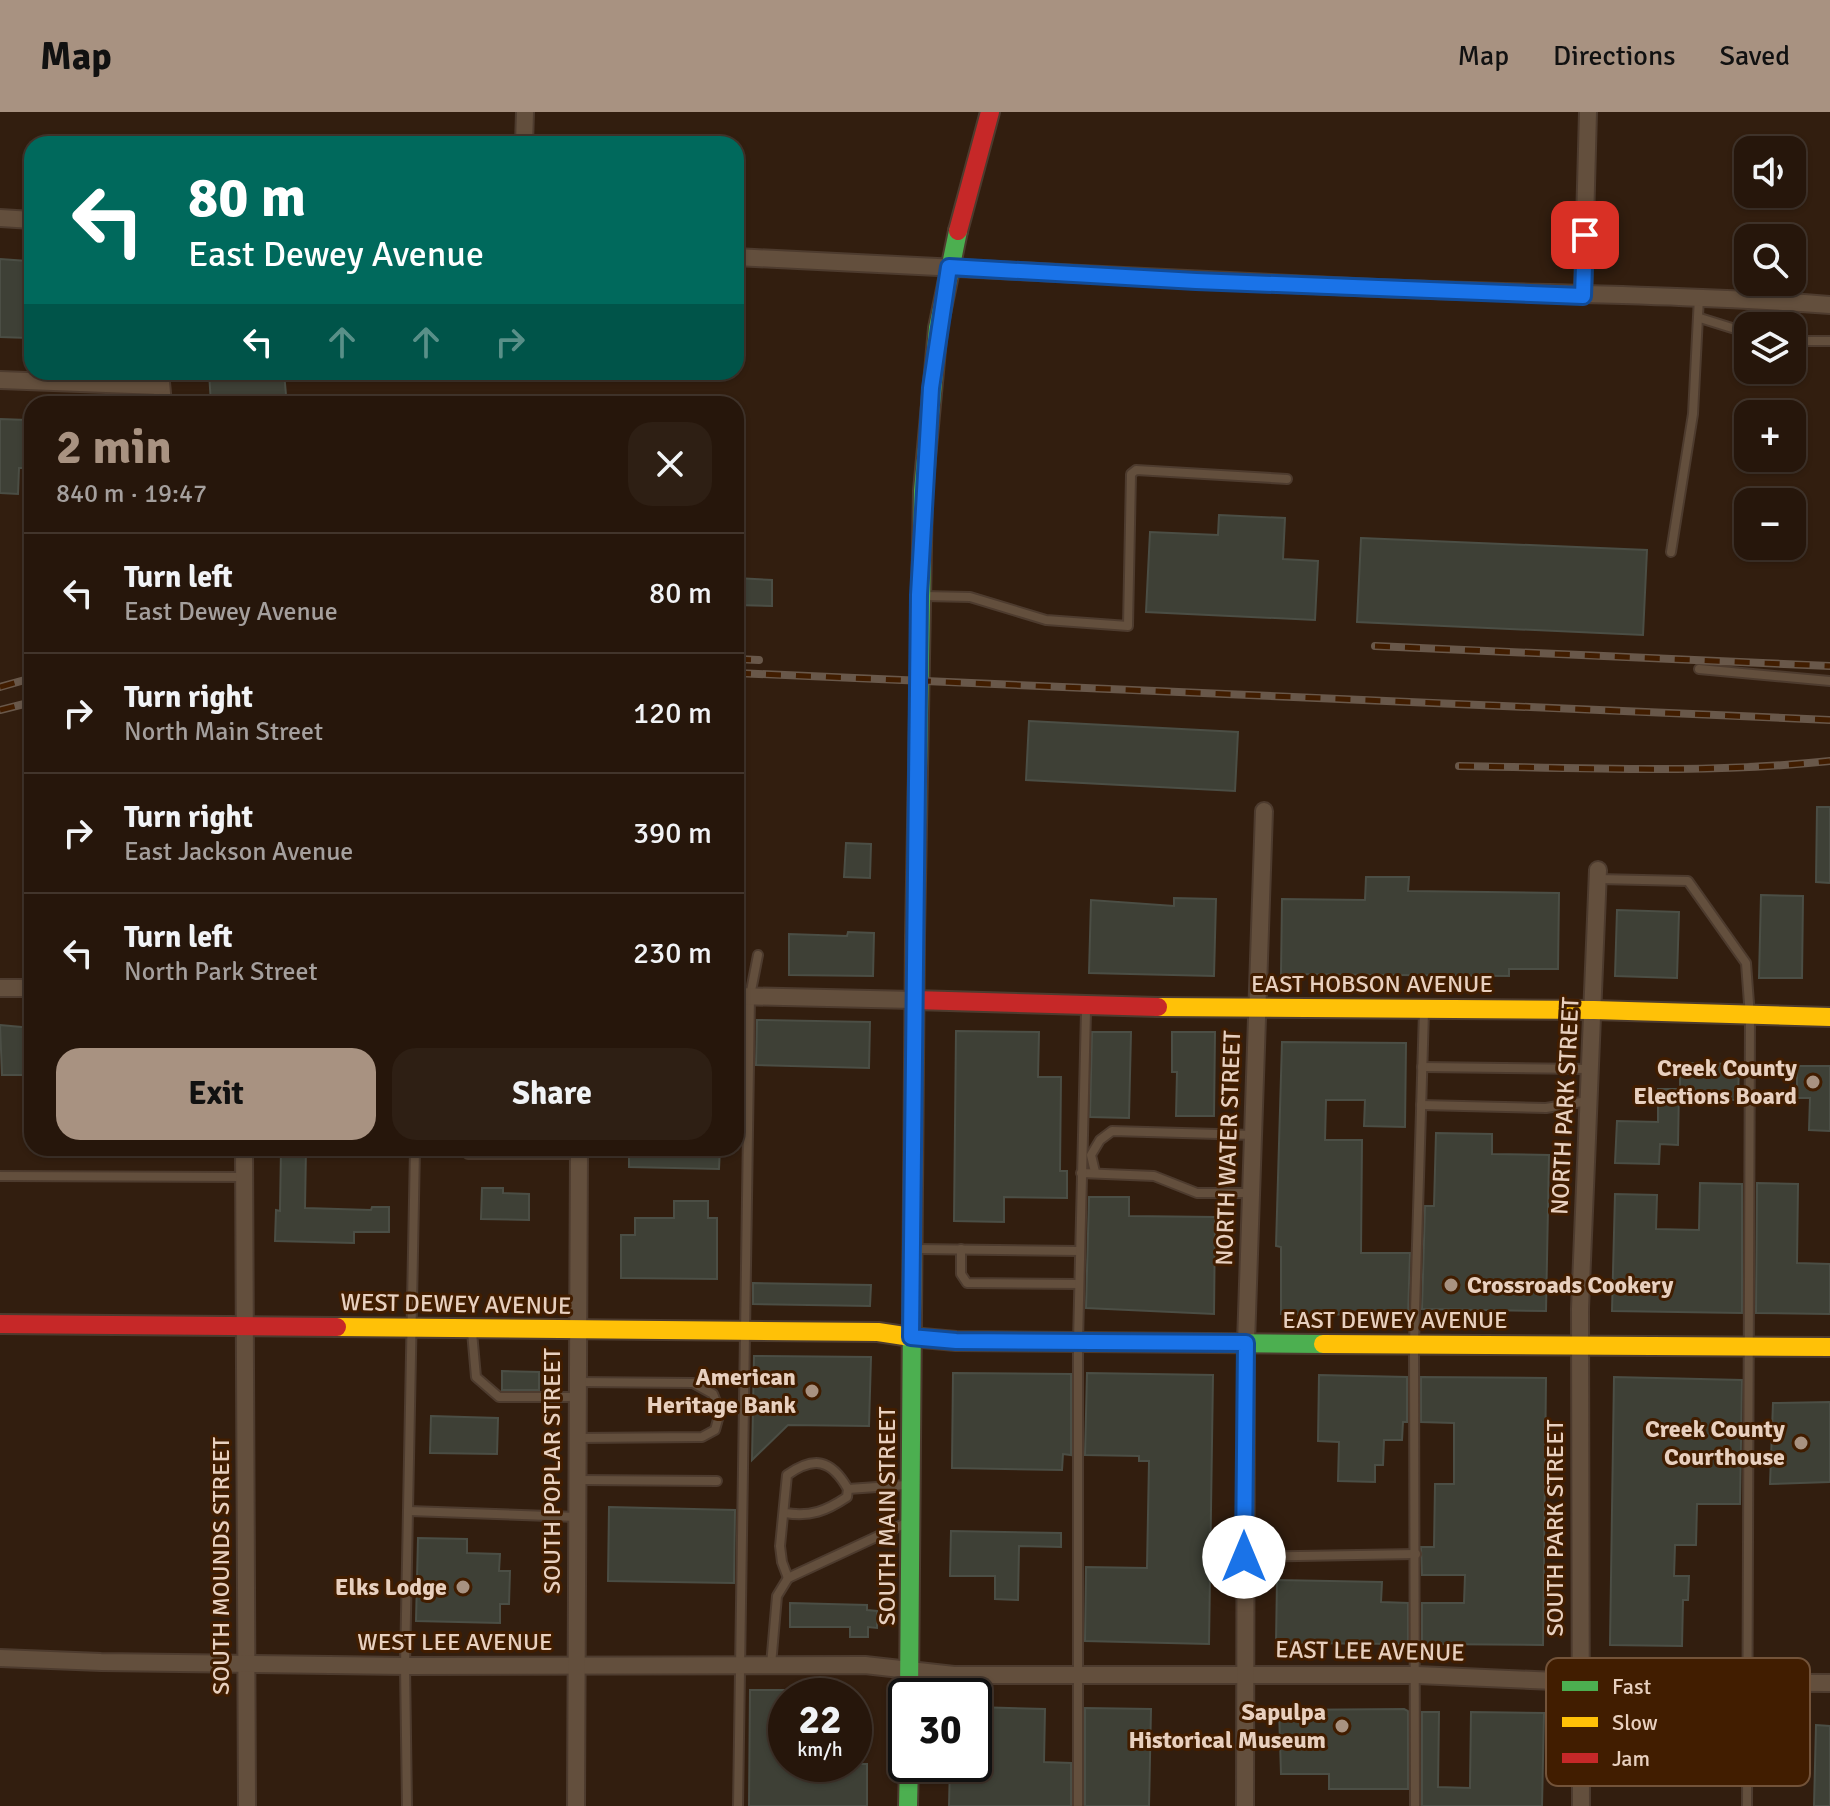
<!DOCTYPE html>
<html lang="en">
<head>
<meta charset="utf-8">
<style>
  :root { --surface:#26160b; --page:#2e1f14; --text:#f1f3f6; --muted:#a49f9d; --line:#42352c; --accent:#a89281 }
  body { margin:0; font-family:Signika,sans-serif; background:var(--page); color:var(--text); height:100vh; display:flex; flex-direction:column; font-size:30px; white-space:nowrap }
  * { box-sizing:border-box; margin:0 }
  p { font-size:26px; color:var(--muted) }
  .icon { flex:none; width:44px; height:44px; fill:none; stroke:currentColor; stroke-width:2; stroke-linecap:round; stroke-linejoin:round }
  .map { position:relative; flex:1; overflow:hidden }
  .details { position:absolute; left:24px; top:284px; width:720px; height:760px; display:flex; flex-direction:column; background:var(--surface); border-radius:24px; box-shadow:0 2px 6px #0004,0 0 0 2px var(--line) }
  .details>* { flex:none }
  .banner { position:absolute; left:24px; top:24px; width:720px; height:244px; border-radius:24px; box-shadow:0 2px 6px #0004,0 0 0 2px var(--line); background:#00695c; color:#fff; overflow:hidden }
  .buttons { position:absolute; left:1734px; top:24px; display:grid; gap:16px }
  .buttons a { display:grid; place-items:center; width:72px; height:72px; border-radius:16px; background:var(--surface); box-shadow:0 2px 6px #0004,0 0 0 2px var(--line); font-size:40px }
  .speed { position:absolute; left:768px; top:1566px; display:flex; gap:16px; font-size:40px; font-weight:700; text-align:center }
  .speed>* { display:grid; place-content:center; width:104px; height:104px; border-radius:50%; background:var(--surface); box-shadow:0 2px 6px #0004,0 0 0 2px var(--line); line-height:1 }
  .speed small { font-size:20px; font-weight:400 }
  .speed .limit { border:4px solid #111; border-radius:12px; background:#fff; color:#111 }
  .pin { position:absolute; display:grid; place-items:center; width:68px; height:68px; color:#fff; margin:-34px; border-radius:16px; box-shadow:0 4px 12px #0006 }
  .me { position:absolute; width:88px; margin:-44px; rotate:0deg; stroke-linejoin:round; filter:drop-shadow(0 0 6px #0008) }
  .turn { display:flex; align-items:center; gap:28px; height:168px; padding:0 32px; font-size:36px }
  .turn .icon { width:104px; height:104px; stroke-width:2.5 }
  .turn b { display:block; font-size:56px; line-height:68px }
  .lanes { display:flex; align-items:center; height:76px; padding:0 32px; background:#0003; justify-content:center; gap:40px; direction:ltr }
  .lanes .off { opacity:.35 }
  .round { display:grid; place-items:center; flex:none; width:84px; height:84px; border-radius:24px; background:var(--page) }
  .headline { display:flex; align-items:center; justify-content:space-between; height:136px; padding:0 32px }
  h1 { font-size:48px; font-weight:800; line-height:60px; color:var(--accent) }
  .cta { display:flex; gap:16px; margin-top:auto; padding:16px 32px }
  .cta a { flex:1; height:92px; border-radius:24px; background:var(--accent); color:#111; font-size:32px; font-weight:800; line-height:92px; text-align:center }
  .cta a+a { background:var(--page); color:var(--text) }
  ul { padding:0; list-style:none }
  li { display:flex; align-items:center; gap:24px; height:120px; padding:0 32px; border-top:2px solid var(--line) }
  li div { flex:1 }
  li b { display:block; font-size:30px }
  li em { font-style:normal }
  header { display:flex; align-items:center; gap:48px; box-sizing:border-box; height:112px; padding:0 40px; background:var(--accent); color:#111 }
  header strong { font-size:38px }
  nav { display:flex; gap:44px; margin-inline-start:auto; font-size:28px }
  .map>svg:first-child { display:block }
  .building { fill:#3e4036; stroke:#4b4e45; stroke-width:2 }
  .lines { fill:none; stroke-linecap:round; stroke-linejoin:round }
  .lane-casing { stroke:#4d3b2e; stroke-width:12 }
  .street-casing { stroke:#4d3b2e; stroke-width:20 }
  .fast-casing { stroke:#4d3b2e; stroke-width:22 }
  .slow-casing { stroke:#4d3b2e; stroke-width:22 }
  .jam-casing { stroke:#4d3b2e; stroke-width:22 }
  .lane { stroke:#634f3d; stroke-width:8 }
  .street { stroke:#634f3d; stroke-width:16 }
  .fast { stroke:#4caf50; stroke-width:18 }
  .slow { stroke:#ffc107; stroke-width:18 }
  .jam { stroke:#c62828; stroke-width:18 }
  .rail-casing { stroke:#69584a; stroke-width:8 }
  .rail { stroke:#411d00; stroke-width:5; stroke-dasharray:15; stroke-linecap:butt }
  .route-casing { stroke:#114b97; stroke-width:20 }
  .route { stroke:#1a73e8; stroke-width:14 }
  .poi-dot { fill:#a89281; stroke:#411d00; stroke-width:3 }
  .labels { text-anchor:middle; dominant-baseline:central; stroke-width:6; stroke-linejoin:round; paint-order:stroke }
  .street-label { font-size:24px; fill:#e8d0bf; stroke:#411d00 }
  .poi-label { font-size:24px; font-weight:bold; fill:#e8d0bf; stroke:#411d00; text-anchor:end }
  .key { fill:#411d00; stroke:#735339; stroke-width:2 }
  .key-label { font-size:22px; fill:#e8d0bf }
</style>
</head>
<body>
<header>
<strong>Map</strong>
<nav><a>Map</a><a>Directions</a><a>Saved</a></nav>
</header>
<div class="map">
<svg width="1830" height="1694" viewBox="0 0 1830 1694">
  <rect width="100%" height="100%" fill="#321e0f"/>
  <g class="building">
    <path d="M0,147L27,149L26,174L31,175L28,226L0,225Z"/>
    <path d="M209,260H284L286,283L261,284V289L211,292Z"/>
    <path d="M0,307L27,308L25,356H19L18,382L0,381Z"/>
    <path d="M1219,403L1285,406L1283,447L1318,449L1315,508L1146,500L1150,420L1218,423Z"/>
    <path d="M1361,426L1647,438L1643,523L1357,510Z"/>
    <path d="M736,466L772,468V494L736,493Z"/>
    <path d="M1029,609L1238,620L1235,679L1026,668Z"/>
    <path d="M1817,695H1830V771L1816,770Z"/>
    <path d="M846,731L871,732L870,766L844,765Z"/>
    <path d="M1366,765H1409L1408,779L1559,781L1558,857H1509V864L1281,862L1282,787L1365,788Z"/>
    <path d="M1761,783L1803,784L1802,866H1759Z"/>
    <path d="M1174,786L1216,787L1214,864L1089,861L1091,788L1174,794Z"/>
    <path d="M1617,798L1679,800L1677,866L1615,864Z"/>
    <path d="M848,820L874,821L873,864L789,863V822L847,824Z"/>
    <path d="M757,908L870,910L869,956L756,953Z"/>
    <path d="M0,913L32,916V963H2Z"/>
    <path d="M956,919L1039,920L1038,965H1061L1060,1059H1067V1086L1004,1085V1110L954,1109Z"/>
    <path d="M1092,920H1131L1129,1006L1090,1005Z"/>
    <path d="M1172,920H1215L1214,1004H1176L1177,960H1172Z"/>
    <path d="M1282,930L1406,931L1405,1015L1364,1014L1365,988H1326L1325,1028H1362L1361,1141H1410L1408,1203L1281,1202V1135L1276,1134Z"/>
    <path d="M1680,951L1739,952L1738,988L1680,987Z"/>
    <path d="M1797,954H1830V1019L1809,1018L1810,986H1797Z"/>
    <path d="M1658,977H1679L1678,1033L1660,1032L1659,1052L1615,1051L1617,1009L1658,1010Z"/>
    <path d="M1436,1021L1492,1022V1042L1549,1043L1546,1199L1422,1197L1425,1094H1434Z"/>
    <path d="M281,1036H306L305,1096L371,1098L372,1095H389V1120H354V1131L275,1129L276,1098L280,1099Z"/>
    <path d="M629,1036H720L719,1057L629,1055Z"/>
    <path d="M1700,1071L1742,1072V1201L1612,1199L1615,1082L1657,1083L1656,1117L1699,1118Z"/>
    <path d="M1757,1071L1798,1072L1797,1151L1830,1152V1202L1756,1201Z"/>
    <path d="M482,1076H503V1081L529,1082V1108L481,1107Z"/>
    <path d="M1089,1085H1129V1104L1215,1105L1214,1202L1086,1196Z"/>
    <path d="M674,1089H708V1106H717V1167L621,1166V1123H635V1106H674Z"/>
    <path d="M753,1171L871,1173L870,1194L753,1192Z"/>
    <path d="M754,1244L871,1245L869,1314L788,1313L752,1348Z"/>
    <path d="M502,1259L539,1260V1278H502Z"/>
    <path d="M953,1261L1071,1262V1343L1063,1342L1062,1358L952,1356Z"/>
    <path d="M1087,1261L1213,1263L1209,1532L1085,1529L1086,1455L1147,1456L1149,1349H1139V1344L1085,1343Z"/>
    <path d="M1319,1263L1407,1265V1310H1403L1402,1328H1384L1383,1353H1375V1370L1338,1369L1339,1330L1318,1329Z"/>
    <path d="M1421,1265L1546,1266L1543,1533L1422,1532V1491H1464L1465,1463H1422L1421,1435H1434L1435,1372H1454V1311L1421,1310Z"/>
    <path d="M1614,1265L1742,1268L1740,1392H1697L1696,1433H1675L1674,1464H1689L1688,1488H1683L1682,1534L1610,1533Z"/>
    <path d="M1830,1290V1370L1770,1372L1773,1291Z"/>
    <path d="M431,1304L498,1306L497,1342L430,1341Z"/>
    <path d="M609,1395L735,1398L734,1471L608,1469Z"/>
    <path d="M951,1419L1061,1421V1435L1019,1434L1018,1488L995,1487V1464H950Z"/>
    <path d="M418,1426L467,1427V1441L500,1442L499,1459H510L509,1492H500V1511L416,1509Z"/>
    <path d="M1277,1468L1382,1470L1381,1490L1408,1491V1532L1276,1531Z"/>
    <path d="M790,1491L867,1493V1498L877,1499V1516L868,1515V1525H850V1515H790Z"/>
    <path d="M750,1578H786V1652H867V1694H749Z"/>
    <path d="M974,1595L1045,1597L1044,1650L1071,1651V1694H949L950,1652L992,1650V1613H974Z"/>
    <path d="M1085,1596L1151,1597L1149,1694H1085Z"/>
    <path d="M1404,1597L1408,1599V1677H1329V1662H1281L1279,1598Z"/>
    <path d="M1422,1600H1439L1438,1675L1470,1676L1471,1600L1544,1601L1542,1694H1422Z"/>
    <path d="M1816,1613L1830,1614V1694H1814Z"/>
  </g>
  <g class="lines">
    <defs>
      <g id="lane">
        <path d="M1700,206L1748,221"/>
        <path d="M1792,229H1830"/>
        <path d="M1671,440L1693,302L1699,185"/>
        <path d="M924,484L970,485L1046,508L1128,514L1131,362L1136,358L1287,367"/>
        <path d="M1699,557L1830,569"/>
        <path d="M1598,767L1688,769L1746,851L1750,905L1747,1694"/>
        <path d="M1422,955L1589,957"/>
        <path d="M1421,993L1546,996L1588,989"/>
        <path d="M468,1036V1042H579"/>
        <path d="M1095,1060L1091,1043L1100,1028L1112,1019L1253,1023"/>
        <path d="M1081,1061L1154,1064L1197,1081H1250"/>
        <path d="M0,1064L244,1065"/>
        <path d="M917,1137L1079,1139"/>
        <path d="M961,1137V1162L967,1171L1079,1172"/>
        <path d="M472,1220L476,1265L499,1285H577"/>
        <path d="M577,1270L693,1271L713,1282L720,1300L715,1318L702,1325L578,1326"/>
        <path d="M579,1368L717,1369"/>
        <path d="M409,1399L577,1405"/>
        <path d="M785,1401C811,1405 826,1399 847,1385L848,1377"/>
        <path d="M1245,1445L1416,1442"/>
        <path d="M788,1466L782,1450L780,1434L787,1363C814,1344 831,1347 848,1377L906,1373"/>
        <path d="M771,1553L777,1484L788,1466L904,1412"/>
        <path d="M407,1694L405,1554L415,1036"/>
        <path d="M738,1694L750,884L758,843"/>
        <path d="M1078,1694V1230L1086,899"/>
        <path d="M1415,1694L1414,1232L1424,899"/>
      </g>
      <g id="street">
        <path d="M524,32L525,0"/>
        <path d="M0,106L32,108"/>
        <path d="M736,145C950,155 1163,167 1377,176C1528,182 1679,182 1830,193"/>
        <path d="M1583,184L1588,0"/>
        <path d="M160,260L163,292"/>
        <path d="M0,268L159,274"/>
        <path d="M0,876H32"/>
        <path d="M736,884L914,888"/>
        <path d="M244,1036L247,1694"/>
        <path d="M0,1546L101,1550L405,1554L865,1553L954,1563H1417L1579,1570L1830,1571"/>
        <path d="M576,1694L579,1036"/>
        <path d="M1245,1694L1246,1231L1264,699"/>
        <path d="M1581,1694L1580,1197L1598,758"/>
      </g>
      <g id="fast">
        <path d="M915,825L923,379L938,216L958,119"/>
        <path d="M911,1225L956,1229L1323,1232"/>
        <path d="M909,1584L912,1203"/>
        <path d="M908,1694L909,1652"/>
      </g>
      <g id="slow">
        <path d="M1158,895L1594,898L1830,905"/>
        <path d="M912,1203L915,825"/>
        <path d="M337,1215L878,1220L911,1225"/>
        <path d="M1323,1232L1830,1235"/>
      </g>
      <g id="jam">
        <path d="M958,119L990,0"/>
        <path d="M914,888L1158,895"/>
        <path d="M0,1212L337,1215"/>
      </g>
    </defs>
    <use href="#lane" class="lane-casing"/>
    <use href="#street" class="street-casing"/>
    <use href="#fast" class="fast-casing"/>
    <use href="#slow" class="slow-casing"/>
    <use href="#jam" class="jam-casing"/>
    <use href="#lane" class="lane"/>
    <use href="#street" class="street"/>
    <use href="#fast" class="fast"/>
    <use href="#slow" class="slow"/>
    <use href="#jam" class="jam"/>
    <defs>
      <g id="rail">
        <path d="M1375,534L1830,554"/>
        <path d="M736,547L759,548"/>
        <path d="M736,561L1830,608"/>
        <path d="M0,575L32,566"/>
        <path d="M0,598L32,590"/>
        <path d="M1459,654C1583,656 1707,662 1830,649"/>
      </g>
    </defs>
    <use href="#rail" class="rail-casing"/>
    <use href="#rail" class="rail"/>
  </g>
  <g class="lines">
    <defs>
      <path id="route" d="M1244,1445L1246,1231L956,1229L911,1225L919,483L931,276L949,155L1196,169L1583,184L1585,123"/>
    </defs>
    <use href="#route" class="route-casing"/>
    <use href="#route" class="route"/>
  </g>
  <g class="poi-dot">
    <circle cx="1813" cy="970" r="8"/>
    <circle cx="1451" cy="1173" r="8"/>
    <circle cx="812" cy="1279" r="8"/>
    <circle cx="1801" cy="1331" r="8"/>
    <circle cx="463" cy="1475" r="8"/>
    <circle cx="1342" cy="1614" r="8"/>
  </g>
  <g class="labels">
    <g class="street-label">
      <text x="1372" y="872">EAST HOBSON AVENUE</text>
      <text transform="translate(1565 994) rotate(-87)">NORTH PARK STREET</text>
      <text transform="translate(1228 1036) rotate(-88)">NORTH WATER STREET</text>
      <text transform="translate(456 1192) rotate(1)">WEST DEWEY AVENUE</text>
      <text x="1395" y="1208">EAST DEWEY AVENUE</text>
      <text transform="translate(552 1359) rotate(-90)">SOUTH POPLAR STREET</text>
      <text transform="translate(887 1404) rotate(-90)">SOUTH MAIN STREET</text>
      <text transform="translate(1555 1416) rotate(-90)">SOUTH PARK STREET</text>
      <text transform="translate(221 1454) rotate(-90)">SOUTH MOUNDS STREET</text>
      <text x="455" y="1530">WEST LEE AVENUE</text>
      <text transform="translate(1370 1539) rotate(1)">EAST LEE AVENUE</text>
    </g>
    <g class="poi-label">
      <text x="1797" y="956">Creek County<tspan x="1797" dy="28">Elections Board</tspan></text>
      <text x="1467" y="1173" text-anchor="start">Crossroads Cookery</text>
      <text x="796" y="1265">American<tspan x="796" dy="28">Heritage Bank</tspan></text>
      <text x="1785" y="1317">Creek County<tspan x="1785" dy="28">Courthouse</tspan></text>
      <text x="447" y="1475">Elks Lodge</text>
      <text x="1326" y="1600">Sapulpa<tspan x="1326" dy="28">Historical Museum</tspan></text>
    </g>
  </g>
  <rect x="1546" y="1546" width="264" height="128" rx="12" class="key"/>
  <rect x="1562" y="1569" width="36" height="10" fill="#4caf50"/>
  <rect x="1562" y="1605" width="36" height="10" fill="#ffc107"/>
  <rect x="1562" y="1641" width="36" height="10" fill="#c62828"/>
  <g class="key-label">
    <text x="1612" y="1582">Fast</text>
    <text x="1612" y="1618">Slow</text>
    <text x="1612" y="1654">Jam</text>
  </g>
</svg>
<div class="buttons">
<a><svg class="icon" aria-label="sound" viewBox="0 0 24 24"><path d="M4 9h4l5-4v14l-5-4H4zM17 9q2 3 0 6"/></svg></a>
<a><svg class="icon" aria-label="search" viewBox="0 0 24 24"><circle cx="10" cy="10" r="6"/><path d="M15 15l6 6"/></svg></a>
<a><svg class="icon" aria-label="layers" viewBox="0 0 24 24"><path d="M12 4l9 5-9 5-9-5zM3 14l9 5 9-5"/></svg></a>
<a>+</a>
<a>−</a>
</div>
<div class="speed"><div>22<small>km/h</small></div><div class="limit">30</div></div>
<div class="pin" style="left:1585px;top:123px;background:#d93025"><svg class="icon" aria-label="arrive" viewBox="0 0 24 24"><path d="M6 21V4h12l-3 4 3 4H6"/></svg></div>
<svg class="me" style="left:1244px;top:1445px" viewBox="-20 -20 40 40"><circle r="19" fill="#fff"/><path d="M0-13L10 11 0 6-10 11z" fill="#1a73e8"/></svg>
<div class="banner">
<div class="turn"><svg class="icon" aria-label="left" viewBox="0 0 24 24"><path d="M17 20v-9H6M10 6l-5 5 5 5"/></svg><div><b>80 m</b>East Dewey Avenue</div></div>
<div class="lanes"><svg class="icon" aria-label="left" viewBox="0 0 24 24"><path d="M17 20v-9H6M10 6l-5 5 5 5"/></svg><svg class="icon off" aria-label="ahead" viewBox="0 0 24 24"><path d="M12 20V5M6 11l6-6 6 6"/></svg><svg class="icon off" aria-label="ahead" viewBox="0 0 24 24"><path d="M12 20V5M6 11l6-6 6 6"/></svg><svg class="icon off" aria-label="right" viewBox="0 0 24 24"><path d="M7 20v-9h11M14 6l5 5-5 5"/></svg></div>
</div>
<section class="details">
<div class="headline"><div><h1>2 min</h1><p>840 m · 19:47</p></div><a class="round"><svg class="icon" aria-label="close" viewBox="0 0 24 24"><path d="M6 6l12 12M18 6L6 18"/></svg></a></div>
<ul>
<li><svg class="icon" aria-label="left" viewBox="0 0 24 24"><path d="M17 20v-9H6M10 6l-5 5 5 5"/></svg><div><b>Turn left</b><p>East Dewey Avenue</p></div><em>80 m</em></li>
<li><svg class="icon" aria-label="right" viewBox="0 0 24 24"><path d="M7 20v-9h11M14 6l5 5-5 5"/></svg><div><b>Turn right</b><p>North Main Street</p></div><em>120 m</em></li>
<li><svg class="icon" aria-label="right" viewBox="0 0 24 24"><path d="M7 20v-9h11M14 6l5 5-5 5"/></svg><div><b>Turn right</b><p>East Jackson Avenue</p></div><em>390 m</em></li>
<li><svg class="icon" aria-label="left" viewBox="0 0 24 24"><path d="M17 20v-9H6M10 6l-5 5 5 5"/></svg><div><b>Turn left</b><p>North Park Street</p></div><em>230 m</em></li>
</ul>
<div class="cta"><a>Exit</a><a>Share</a></div>
</section>
</div>
</body>
</html>
